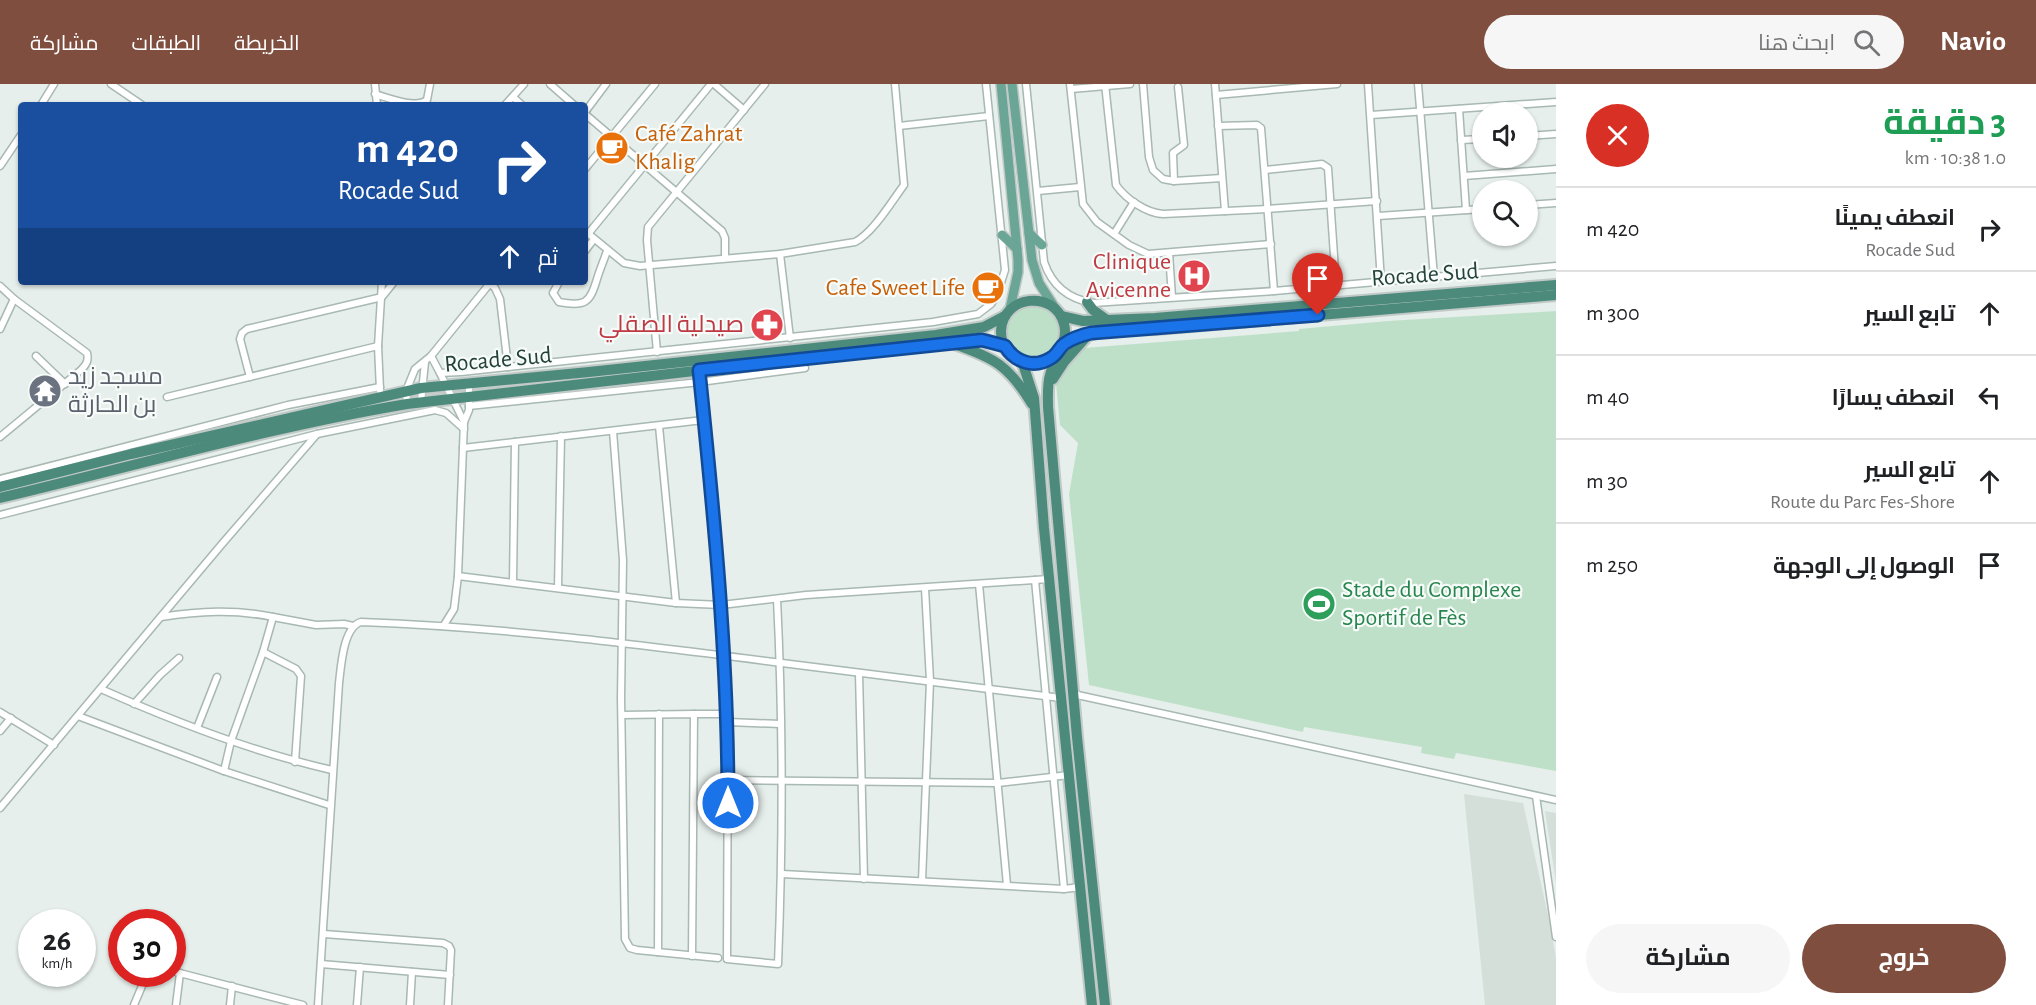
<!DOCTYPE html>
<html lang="ar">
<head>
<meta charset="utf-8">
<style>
  :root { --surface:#fff; --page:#f6f6f6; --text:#202124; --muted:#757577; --line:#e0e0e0; --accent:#7f4e3f }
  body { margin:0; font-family:"Alegreya Sans",Cairo,sans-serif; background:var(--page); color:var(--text); direction:rtl; height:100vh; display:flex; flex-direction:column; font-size:22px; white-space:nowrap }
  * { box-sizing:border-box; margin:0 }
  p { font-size:20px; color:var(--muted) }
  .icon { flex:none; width:33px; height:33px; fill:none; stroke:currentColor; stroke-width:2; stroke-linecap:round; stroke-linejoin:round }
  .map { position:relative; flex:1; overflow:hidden; direction:ltr }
  .details { display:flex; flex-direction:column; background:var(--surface); width:480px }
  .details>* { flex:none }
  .hud { position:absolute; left:18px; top:18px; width:570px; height:183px; border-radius:6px; box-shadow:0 2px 4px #0004; direction:rtl; background:#1a4fa0; color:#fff; overflow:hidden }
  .buttons { position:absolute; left:1472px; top:18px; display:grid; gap:12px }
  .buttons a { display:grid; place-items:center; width:66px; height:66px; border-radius:50%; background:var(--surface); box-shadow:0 2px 4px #0004; font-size:30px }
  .speed { position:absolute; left:18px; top:825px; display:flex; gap:12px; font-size:30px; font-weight:700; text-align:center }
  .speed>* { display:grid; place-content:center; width:78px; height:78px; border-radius:50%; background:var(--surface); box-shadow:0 2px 4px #0004; line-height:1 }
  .speed small { font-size:15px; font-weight:400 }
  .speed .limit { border:9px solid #d22; background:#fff; color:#111 }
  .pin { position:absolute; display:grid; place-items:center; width:51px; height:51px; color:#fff; margin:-62px -26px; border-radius:50% 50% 50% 0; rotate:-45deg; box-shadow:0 0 6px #0007 }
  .pin .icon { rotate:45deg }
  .me { position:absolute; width:66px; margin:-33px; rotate:0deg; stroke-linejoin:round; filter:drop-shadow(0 0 4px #0008) }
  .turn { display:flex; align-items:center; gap:21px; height:126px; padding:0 30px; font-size:27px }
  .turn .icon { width:78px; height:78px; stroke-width:2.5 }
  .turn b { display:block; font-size:42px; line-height:51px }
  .then { display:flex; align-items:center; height:57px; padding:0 30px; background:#0003; gap:12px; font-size:22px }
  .round { display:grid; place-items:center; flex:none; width:63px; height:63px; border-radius:32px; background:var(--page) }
  .summary { display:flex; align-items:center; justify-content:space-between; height:102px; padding:0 30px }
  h1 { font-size:36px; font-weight:700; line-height:45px; color:#1e9e55 }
  .button { display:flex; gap:12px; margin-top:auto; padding:12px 30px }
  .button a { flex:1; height:69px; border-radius:36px; background:var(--accent); color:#fff; font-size:24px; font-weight:700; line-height:69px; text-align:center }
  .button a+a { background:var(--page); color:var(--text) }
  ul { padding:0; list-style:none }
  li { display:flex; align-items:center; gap:18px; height:84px; padding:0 30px; border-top:2px solid var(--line) }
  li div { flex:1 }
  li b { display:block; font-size:22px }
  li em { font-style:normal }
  header { display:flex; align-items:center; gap:36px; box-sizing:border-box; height:84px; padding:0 30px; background:var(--accent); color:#fff }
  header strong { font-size:28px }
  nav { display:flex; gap:33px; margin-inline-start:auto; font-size:21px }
  .search { width:420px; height:54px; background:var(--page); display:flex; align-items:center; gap:15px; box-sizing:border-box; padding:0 21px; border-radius:33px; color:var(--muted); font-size:22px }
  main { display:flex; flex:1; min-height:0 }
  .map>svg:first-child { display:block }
  .built { fill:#d4dfda }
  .green { fill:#bfe0c8 }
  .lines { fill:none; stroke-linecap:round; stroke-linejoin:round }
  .minor-casing { stroke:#a8b8b2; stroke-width:9 }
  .primary-casing { stroke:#c2cac8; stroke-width:12 }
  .trunk-casing { stroke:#c2cac8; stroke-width:14 }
  .minor { stroke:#fff; stroke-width:6 }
  .primary { stroke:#6aa596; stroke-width:9 }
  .trunk { stroke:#4c8a7c; stroke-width:10 }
  .route-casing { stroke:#114b97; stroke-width:15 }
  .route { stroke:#1a73e8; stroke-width:10 }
  .labels { text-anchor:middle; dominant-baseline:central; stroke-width:4.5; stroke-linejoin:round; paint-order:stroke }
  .food-label { font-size:24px; fill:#c56008; stroke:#f7fbf9; text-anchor:start }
  .health-label { font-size:24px; fill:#be3a42; stroke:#f7fbf9; text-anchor:end }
  .street-label { font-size:24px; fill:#24423a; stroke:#f7fbf9 }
  .worship-label { font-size:24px; fill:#5b616d; stroke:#f7fbf9; text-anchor:start }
  .leisure-label { font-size:24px; fill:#27864d; stroke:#f7fbf9; text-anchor:start }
</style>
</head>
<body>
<header>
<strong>Navio</strong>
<div class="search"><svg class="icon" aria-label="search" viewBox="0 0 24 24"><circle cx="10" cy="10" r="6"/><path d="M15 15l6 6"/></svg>ابحث هنا</div>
<nav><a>الخريطة</a><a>الطبقات</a><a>مشاركة</a></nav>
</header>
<main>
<section class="details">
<div class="summary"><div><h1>3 دقيقة</h1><p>1.0 km · 10:38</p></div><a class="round" style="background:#d93025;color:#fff"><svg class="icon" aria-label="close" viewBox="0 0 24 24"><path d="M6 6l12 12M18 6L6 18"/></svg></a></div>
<ul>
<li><svg class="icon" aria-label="right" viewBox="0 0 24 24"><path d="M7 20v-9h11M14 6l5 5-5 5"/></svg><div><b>انعطف يمينًا</b><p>Rocade Sud</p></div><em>420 m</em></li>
<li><svg class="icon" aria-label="ahead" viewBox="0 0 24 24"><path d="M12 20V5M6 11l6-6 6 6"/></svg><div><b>تابع السير</b></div><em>300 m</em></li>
<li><svg class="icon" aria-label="left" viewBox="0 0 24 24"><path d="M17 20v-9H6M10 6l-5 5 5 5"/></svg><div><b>انعطف يسارًا</b></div><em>40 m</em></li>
<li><svg class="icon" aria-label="ahead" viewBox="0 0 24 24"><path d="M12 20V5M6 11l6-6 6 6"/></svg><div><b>تابع السير</b><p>Route du Parc Fes-Shore</p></div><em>30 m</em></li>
<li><svg class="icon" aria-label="arrive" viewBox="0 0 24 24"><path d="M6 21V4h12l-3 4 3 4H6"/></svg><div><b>الوصول إلى الوجهة</b></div><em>250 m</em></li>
</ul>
<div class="button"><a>خروج</a><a>مشاركة</a></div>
</section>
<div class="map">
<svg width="1556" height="921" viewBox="0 0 1556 921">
  <rect width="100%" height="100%" fill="#e6efeb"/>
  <g class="built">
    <path d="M1464,710L1523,719L1550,840L1556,874V921H1485Z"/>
    <path d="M1545,727L1556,729V799Z"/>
  </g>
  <g class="green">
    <circle cx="1033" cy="248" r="27"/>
    <path d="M1556,227V687L1456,669L1454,675L1421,669L1422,663L1304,643L1303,648L1089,601L1069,410L1078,359L1060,341L1056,299L1084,264L1299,247V245L1388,237Z"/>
  </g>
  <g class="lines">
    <defs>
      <g id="minor">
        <path d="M111,0L142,21"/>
        <path d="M375,0L377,21"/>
        <path d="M550,0L574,21"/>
        <path d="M714,0L744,26"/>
        <path d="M1026,0L1044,178C1052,202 1068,215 1093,219L1274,207L1556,182"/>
        <path d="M1070,0L1083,120L1097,138L1129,161L1148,170L1271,160"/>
        <path d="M1105,0L1116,101C1126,115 1146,129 1163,130L1268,125L1377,117"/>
        <path d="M1143,0L1149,73L1153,86L1163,95L1174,97L1222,94"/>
        <path d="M1215,0L1225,127"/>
        <path d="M1368,0L1381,197"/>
        <path d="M1418,0L1434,193"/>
        <path d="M1071,5L1130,0"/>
        <path d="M375,10C388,14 416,25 427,16L430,0"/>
        <path d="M1216,11L1337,0"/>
        <path d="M513,13L522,21"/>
        <path d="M41,21L54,0"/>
        <path d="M505,21L524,0"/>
        <path d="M1459,25L1466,126"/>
        <path d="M585,28L606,0"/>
        <path d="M585,30L722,147L725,154V174"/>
        <path d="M1371,31L1556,18"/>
        <path d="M899,42L989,32"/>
        <path d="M1218,42L1257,41L1261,44L1274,207"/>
        <path d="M1527,52L1556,50"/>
        <path d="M1461,56L1482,55"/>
        <path d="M0,82L21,51"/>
        <path d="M585,85L655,0"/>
        <path d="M1265,86L1322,80L1328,84L1336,201"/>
        <path d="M1464,92L1556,85"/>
        <path d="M1174,97L1173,69L1184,61L1178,3"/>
        <path d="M1038,107L1080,103"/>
        <path d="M1527,121L1556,119"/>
        <path d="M1378,132L1482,125"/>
        <path d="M585,147L624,179L640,182L780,170L855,158C873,149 892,117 904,101L895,0"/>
        <path d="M588,150L711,0"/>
        <path d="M1114,150L1134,118"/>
        <path d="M585,167L594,155"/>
        <path d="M1169,169L1172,213"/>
        <path d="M780,170L790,254"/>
        <path d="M488,198L495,204L500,215L508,283"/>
        <path d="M559,198L553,209L559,218C585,223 590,219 597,195C600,185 604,176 607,167"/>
        <path d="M0,202L14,215L87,269C89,277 86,281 81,286L0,353"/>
        <path d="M0,245L14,215"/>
        <path d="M657,268L647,156L648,143L765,0"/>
        <path d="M36,272L65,300"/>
        <path d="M431,272L440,289L461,288L876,244L933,238L978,230L991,220L997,211L1005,186L986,0"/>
        <path d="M699,287L725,571L728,630L727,875L778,880C783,758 783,636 777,515"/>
        <path d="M440,289L464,338"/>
        <path d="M250,293L240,255L242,249L247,245L382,213L394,198"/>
        <path d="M380,306L378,262L382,198"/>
        <path d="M167,313L378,262"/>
        <path d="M421,318L425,278"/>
        <path d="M407,320L406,307L415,285L431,272L491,198"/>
        <path d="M469,322L700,298L805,284"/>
        <path d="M659,342L676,519"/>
        <path d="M613,347L623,476L621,614L625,855L630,864L637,866L718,874"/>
        <path d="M463,364L703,336"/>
        <path d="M0,395L288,321L380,303"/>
        <path d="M0,431L317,350L435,326L446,329L464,345"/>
        <path d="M458,492L676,519L721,521L806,511L1049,495"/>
        <path d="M1035,496L1064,805"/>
        <path d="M513,498L515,358"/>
        <path d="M979,500L1007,801"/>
        <path d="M558,504L561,352"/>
        <path d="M161,533C200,527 234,525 273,533"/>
        <path d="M444,541L454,525L458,492L464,338L469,326V300"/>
        <path d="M263,568L273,533L316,541L344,540L353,542"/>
        <path d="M859,589L864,795"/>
        <path d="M101,605C175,638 252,668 332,686"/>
        <path d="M1073,610L1556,716"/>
        <path d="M134,620L160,591L179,574"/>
        <path d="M0,628L54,661"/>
        <path d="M694,630H728"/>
        <path d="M622,631L694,630L692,872"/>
        <path d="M78,632L224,687L329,721"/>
        <path d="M728,638L780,640"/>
        <path d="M197,644L217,593"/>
        <path d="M0,647L11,634"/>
        <path d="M224,687L231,657L263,568L296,585L301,592L295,678"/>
        <path d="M728,696L998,699L1069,691"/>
        <path d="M1536,712L1556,853"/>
        <path d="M0,724L222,460L317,350"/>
        <path d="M782,790L1064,805L1080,803"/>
        <path d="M922,797L930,597L925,504"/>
        <path d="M324,850L443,859L449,862L451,866L448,921"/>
        <path d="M658,868L659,630"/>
        <path d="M321,880L450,891"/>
        <path d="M172,887L303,921"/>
        <path d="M134,921L147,890"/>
        <path d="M176,921L180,889"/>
        <path d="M230,921L232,902"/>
        <path d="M318,921L339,599C341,583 343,543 361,538C502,543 642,561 782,579C875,591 968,602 1061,614"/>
        <path d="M357,921L360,883"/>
        <path d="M410,921L412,888"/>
      </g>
      <g id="primary">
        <path d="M1001,0L1018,176V188L1010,225"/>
        <path d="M1012,0L1032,176L1039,199L1055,224"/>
        <path d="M1029,149L1042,161"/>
        <path d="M1002,151L1017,165"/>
      </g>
      <g id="trunk">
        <path d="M1087,218L1093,226L1107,236"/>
        <path d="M1061,232L1083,237L1155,234L1556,201"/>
        <path d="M954,260C995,274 1009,282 1032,320"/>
        <path d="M1063,261C1096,244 1119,246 1156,245L1556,211"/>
        <path d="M1057,269C1036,288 1001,279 1001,247C1002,211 1055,205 1064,240C1069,258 1054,274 1050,291C1047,301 1048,313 1048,323L1077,653L1105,921"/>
        <path d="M1022,277L1034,314L1044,444L1092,921"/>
        <path d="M1053,295L1064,278L1088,251"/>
        <path d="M0,403L131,370L421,304L589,288L936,251L984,243L1005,232"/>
        <path d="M0,414C135,382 270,343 407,320L948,258L987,256L1005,263"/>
      </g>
    </defs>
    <use href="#minor" class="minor-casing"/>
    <use href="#primary" class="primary-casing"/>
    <use href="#trunk" class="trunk-casing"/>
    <use href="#minor" class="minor"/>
    <use href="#primary" class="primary"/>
    <use href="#trunk" class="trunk"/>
  </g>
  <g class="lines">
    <defs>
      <path id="route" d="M728,719C728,574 714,430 699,286L982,256L1005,262C1015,278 1034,285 1051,274C1057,271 1059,264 1064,260C1071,255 1082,251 1091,249L1318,231"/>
    </defs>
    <use href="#route" class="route-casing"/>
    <use href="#route" class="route"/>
  </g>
  <defs>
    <symbol id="cafe-disc" viewBox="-11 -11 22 22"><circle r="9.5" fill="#e8710a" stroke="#f7fbf9"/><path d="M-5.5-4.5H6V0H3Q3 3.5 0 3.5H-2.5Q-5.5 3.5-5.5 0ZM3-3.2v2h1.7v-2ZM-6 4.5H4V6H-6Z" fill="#fff"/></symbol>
    <symbol id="hospital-disc" viewBox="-11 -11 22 22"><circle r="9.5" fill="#e0444e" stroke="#f7fbf9"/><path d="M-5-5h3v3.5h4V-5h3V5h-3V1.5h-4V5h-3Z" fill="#fff"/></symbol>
    <symbol id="pharmacy-disc" viewBox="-11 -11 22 22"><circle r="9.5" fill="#e0444e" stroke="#f7fbf9"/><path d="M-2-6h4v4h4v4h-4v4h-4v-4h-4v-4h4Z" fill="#fff"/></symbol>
    <symbol id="temple-disc" viewBox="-11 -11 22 22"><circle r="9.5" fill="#6b7280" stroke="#f7fbf9"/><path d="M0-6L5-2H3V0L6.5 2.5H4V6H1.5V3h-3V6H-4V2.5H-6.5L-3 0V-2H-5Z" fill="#fff"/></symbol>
    <symbol id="stadium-disc" viewBox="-11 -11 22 22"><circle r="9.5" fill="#2e9e5b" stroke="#f7fbf9"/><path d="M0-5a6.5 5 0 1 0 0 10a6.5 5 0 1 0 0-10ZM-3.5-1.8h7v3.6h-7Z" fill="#fff"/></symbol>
  </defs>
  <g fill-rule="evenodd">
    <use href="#cafe-disc" x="593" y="45" width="38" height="38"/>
    <use href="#hospital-disc" x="1175" y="173" width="38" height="38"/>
    <use href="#cafe-disc" x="969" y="185" width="38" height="38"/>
    <use href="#pharmacy-disc" x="748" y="222" width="38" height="38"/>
    <use href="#temple-disc" x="26" y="288" width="38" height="38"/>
    <use href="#stadium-disc" x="1300" y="501" width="38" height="38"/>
  </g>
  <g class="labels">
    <g class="food-label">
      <text x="635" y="50">Café Zahrat<tspan x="635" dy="28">Khalig</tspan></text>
      <text x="965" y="204" text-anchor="end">Cafe Sweet Life</text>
    </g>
    <g class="health-label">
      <text x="1171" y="178">Clinique<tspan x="1171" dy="28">Avicenne</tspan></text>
      <text x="744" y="241">صيدلية الصقلي</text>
    </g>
    <g class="street-label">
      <text transform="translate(1425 191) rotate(-4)">Rocade Sud</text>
      <text transform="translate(498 276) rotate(-5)">Rocade Sud</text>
    </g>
    <g class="worship-label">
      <text x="68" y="293">مسجد زيد<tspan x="68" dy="28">بن الحارثة</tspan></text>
    </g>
    <g class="leisure-label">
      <text x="1342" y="506">Stade du Complexe<tspan x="1342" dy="28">Sportif de Fès</tspan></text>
    </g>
  </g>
</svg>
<div class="buttons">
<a><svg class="icon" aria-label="sound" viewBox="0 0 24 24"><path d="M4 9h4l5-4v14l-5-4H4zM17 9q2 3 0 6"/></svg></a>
<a><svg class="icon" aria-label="search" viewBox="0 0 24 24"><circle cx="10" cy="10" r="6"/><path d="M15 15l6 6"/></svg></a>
</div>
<div class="speed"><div>26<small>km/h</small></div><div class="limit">30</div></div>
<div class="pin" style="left:1318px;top:231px;background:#d93025"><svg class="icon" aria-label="arrive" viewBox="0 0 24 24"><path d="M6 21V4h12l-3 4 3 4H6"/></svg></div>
<svg class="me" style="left:728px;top:719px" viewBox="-20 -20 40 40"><circle r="17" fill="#1a73e8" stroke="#fff" stroke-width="3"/><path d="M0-11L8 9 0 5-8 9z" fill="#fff"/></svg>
<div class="hud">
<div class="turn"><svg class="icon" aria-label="right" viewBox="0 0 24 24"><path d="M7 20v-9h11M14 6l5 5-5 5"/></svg><div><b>420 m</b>Rocade Sud</div></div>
<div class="then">ثم<svg class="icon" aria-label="ahead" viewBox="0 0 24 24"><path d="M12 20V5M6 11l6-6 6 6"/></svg></div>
</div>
</div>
</main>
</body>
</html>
